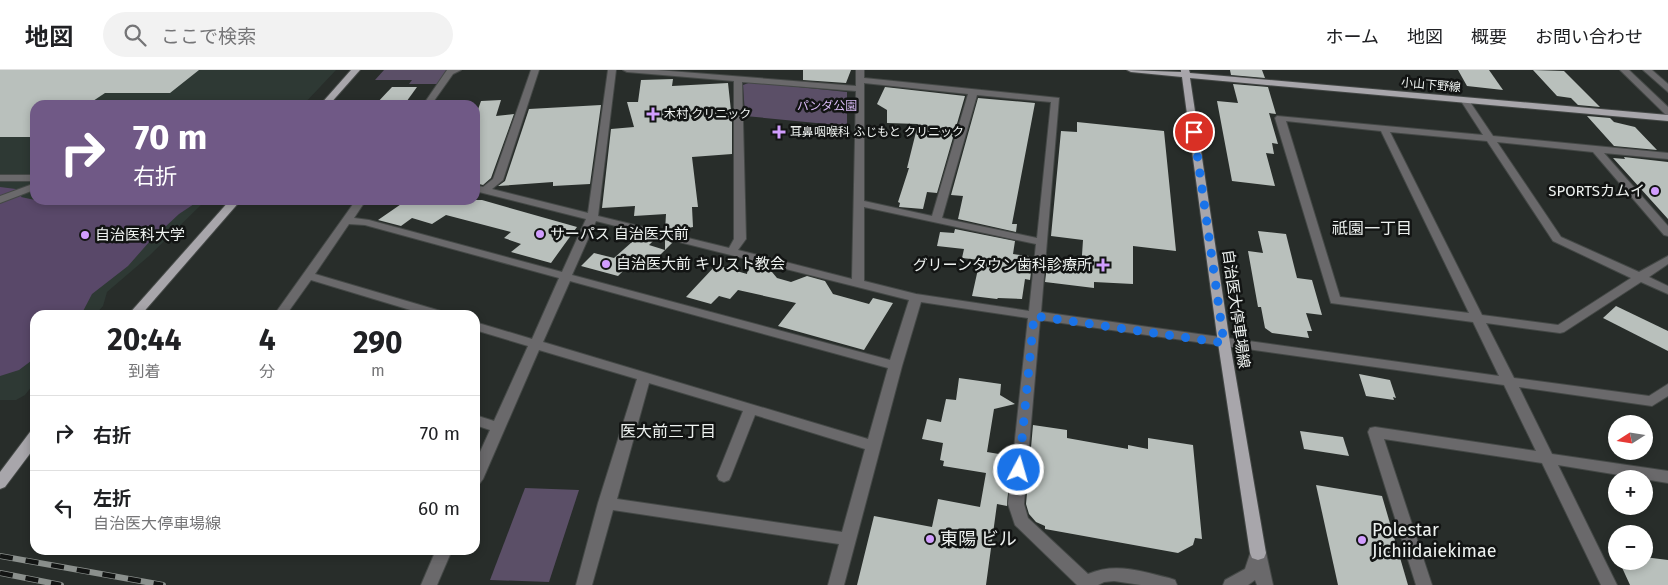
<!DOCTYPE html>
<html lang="ja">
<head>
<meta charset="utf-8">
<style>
  :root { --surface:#fff; --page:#f2f2f2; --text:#202124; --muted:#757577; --line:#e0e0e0 }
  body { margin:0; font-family:"Fira Sans","Noto Sans JP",sans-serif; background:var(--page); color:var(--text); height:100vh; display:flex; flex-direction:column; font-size:19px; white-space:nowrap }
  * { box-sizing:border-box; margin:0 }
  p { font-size:16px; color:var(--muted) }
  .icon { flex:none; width:28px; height:28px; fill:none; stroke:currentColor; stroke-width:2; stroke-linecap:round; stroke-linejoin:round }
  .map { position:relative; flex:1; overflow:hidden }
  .drawer { position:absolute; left:30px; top:240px; width:450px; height:245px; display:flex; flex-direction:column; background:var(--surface); border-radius:15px; box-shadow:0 2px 8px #0003 }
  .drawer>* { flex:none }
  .banner { position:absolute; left:30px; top:30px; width:450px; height:105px; border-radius:15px; box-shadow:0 2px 8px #0003; background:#705986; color:#fff; overflow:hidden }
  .needle { width:32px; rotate:258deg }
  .fabs { position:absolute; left:1608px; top:345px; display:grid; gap:10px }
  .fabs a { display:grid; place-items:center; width:45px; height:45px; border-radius:50%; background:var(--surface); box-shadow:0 2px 8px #0003; font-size:25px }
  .pin { position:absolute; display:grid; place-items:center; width:42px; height:42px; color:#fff; margin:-21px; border:2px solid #fff; border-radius:50%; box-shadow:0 1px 5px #0007 }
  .me { position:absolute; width:55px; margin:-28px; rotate:6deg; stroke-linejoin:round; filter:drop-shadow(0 0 4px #0008) }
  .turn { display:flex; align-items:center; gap:18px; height:105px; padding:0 20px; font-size:22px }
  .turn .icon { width:65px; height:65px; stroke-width:2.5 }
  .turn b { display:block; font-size:35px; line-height:42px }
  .eta { display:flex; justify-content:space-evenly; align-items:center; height:85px; text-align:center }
  .eta b { font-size:30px; font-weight:700; line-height:35px }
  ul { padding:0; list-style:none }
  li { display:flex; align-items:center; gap:15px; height:75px; padding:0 20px; border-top:1px solid var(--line) }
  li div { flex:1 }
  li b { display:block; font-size:19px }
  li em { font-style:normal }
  header { display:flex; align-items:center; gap:30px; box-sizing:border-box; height:70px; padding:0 25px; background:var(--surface); border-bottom:1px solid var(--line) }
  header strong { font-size:24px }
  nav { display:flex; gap:28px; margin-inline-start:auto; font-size:18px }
  .search { width:350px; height:45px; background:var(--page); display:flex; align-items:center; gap:12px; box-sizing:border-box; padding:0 18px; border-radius:28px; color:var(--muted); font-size:19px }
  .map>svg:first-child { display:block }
  .built { fill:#2e3934 }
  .green { fill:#5b4f67 }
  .forest { fill:#594869 }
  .building { fill:#b9c0bc }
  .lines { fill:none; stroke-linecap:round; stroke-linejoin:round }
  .minor-casing { stroke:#444846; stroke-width:2 }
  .major-casing { stroke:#444846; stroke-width:2 }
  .minor { fill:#6a696b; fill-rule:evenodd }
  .major { fill:#a8a6ab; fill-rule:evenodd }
  .rail-casing { stroke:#8b908d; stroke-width:6 }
  .rail { stroke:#121413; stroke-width:4.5; stroke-dasharray:13; stroke-linecap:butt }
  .route { stroke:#1a73e8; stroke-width:9; stroke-dasharray:0 16.2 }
  .poi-dot { fill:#d19dfe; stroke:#121413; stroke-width:2 }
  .labels { text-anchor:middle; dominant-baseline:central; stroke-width:5; stroke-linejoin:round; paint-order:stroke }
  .far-street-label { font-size:12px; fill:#edf1ef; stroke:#121413 }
  .far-park-label { font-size:12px; fill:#d7b9f4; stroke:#121413 }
  .far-poi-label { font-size:12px; fill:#edf1ef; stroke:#121413; text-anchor:start }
  .poi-label { font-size:15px; fill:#edf1ef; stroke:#121413; text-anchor:start }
  .street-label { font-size:15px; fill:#edf1ef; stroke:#121413 }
  .neighbourhood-label { font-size:16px; fill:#edf1ef; stroke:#121413 }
  .near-poi-label { font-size:18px; fill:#edf1ef; stroke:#121413; text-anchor:start }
</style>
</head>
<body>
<header>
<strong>地図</strong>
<div class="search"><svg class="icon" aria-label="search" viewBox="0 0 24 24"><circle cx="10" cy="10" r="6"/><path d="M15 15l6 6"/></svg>ここで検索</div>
<nav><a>ホーム</a><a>地図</a><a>概要</a><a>お問い合わせ</a></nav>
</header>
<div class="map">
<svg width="1668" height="515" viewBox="0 0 1668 515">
  <rect width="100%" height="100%" fill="#282d2a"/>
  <path class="built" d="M0,0H336L303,35H35V130H206L149,186L107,222L103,236L95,245H35V312L25,325L16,330H0Z"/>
  <g class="green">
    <path d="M384,0H448L437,14H409L412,10H375Z"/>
    <path d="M751,12L847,22V56L745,46L743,15Z"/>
    <path d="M525,418L579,420L549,512L490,510Z"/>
  </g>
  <path class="forest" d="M0,117L24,120L21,127L35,130H200L179,144L150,171L128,196L92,224L81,245H35V288L19,300L0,306Z"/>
  <g class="building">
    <path d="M0,0H199L170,23H105L87,35H35V67H0Z"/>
    <path d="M803,0H851L846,13L803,10Z"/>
    <path d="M1230,0H1262L1265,8L1231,5Z"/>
    <path d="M1458,0H1489L1503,20L1467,16Z"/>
    <path d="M1533,0L1564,1L1600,37L1578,35L1571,28L1557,26Z"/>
    <path d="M673,9L672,16L728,13L732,50V84L692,87L698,137H692L693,157L688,158L681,164L665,161L666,144L634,146L635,136L602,138L611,59L634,57L627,32H638L641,10Z"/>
    <path d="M1233,14L1268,17L1276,44L1269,43L1278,74L1272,73L1274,84L1266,83L1275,116L1232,111L1217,31L1238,33Z"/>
    <path d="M392,17H417L404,35H375Z"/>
    <path d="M885,17L965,26L937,123L927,122L923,139L899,137L900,133L898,132L909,98H907L918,54L887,53V40L877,34Z"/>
    <path d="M978,28L1035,33L1012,154H1017L1016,162L958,149L963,126L951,125Z"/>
    <path d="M501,30L496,46L514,44L491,108L483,115L475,113V48L481,31Z"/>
    <path d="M601,35L590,114L553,116V112L498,116L505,111L529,39Z"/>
    <path d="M1587,46L1610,48L1614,52L1635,57L1657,80L1614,76Z"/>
    <path d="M1077,52L1164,61L1176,181L1133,176V214L1094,212V218L1045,212L1047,196L1081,200L1083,170L1051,166L1061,61L1077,62Z"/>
    <path d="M1624,87L1668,92V149L1613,88L1625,89Z"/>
    <path d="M407,130H482L577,157L551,193L511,182L521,174L504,168L511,162L446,145L432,154L412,148L401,156L378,150Z"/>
    <path d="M955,159L1015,171L1013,184L1029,186L1028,193L1032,194L1030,210L1025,209L1022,229L998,228L997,229L972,226L980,190L962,188L964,179L937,176L940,162L954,163Z"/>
    <path d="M1258,161L1286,164L1297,208L1312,210L1322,245L1306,243L1312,261H1307L1309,268L1272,263L1265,258L1261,237H1258L1248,181L1263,183Z"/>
    <path d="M641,164L656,168L649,175L665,180V170L673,172L650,195L633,191L618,206L581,196L594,183L614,188Z"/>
    <path d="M749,191L767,196L777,208L791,212L807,206L825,211L833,224L869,234L873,228L893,233L864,280L778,256L796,233L738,220L730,229L719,226L711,234L686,227L716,195L747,204Z"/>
    <path d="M1616,236L1668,261V281L1603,248Z"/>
    <path d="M1359,304L1390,310L1396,328L1393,327L1394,330L1366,326Z"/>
    <path d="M959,308L1001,314L1000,325L1015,334L994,339L987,382L1011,386L1007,436L997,434L986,515H857L874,446L932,457L938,429L980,437L986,403L943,396L944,391L940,390L943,373L922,369L927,349L941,352L946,329L956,330Z"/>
    <path d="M1033,355L1067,360V368L1128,379V375L1148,379V368L1193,375L1202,469L1195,468L1193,475L1178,483L1045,459V456L1036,452L1029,444L1026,434Z"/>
    <path d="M1300,361L1343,367L1349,386L1304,379Z"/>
    <path d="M1316,415L1382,426L1408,515H1338Z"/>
    <path d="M1644,487L1668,490V515H1630L1619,491H1644Z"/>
  </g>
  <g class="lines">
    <defs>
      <g id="minor">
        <path d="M447,0H461L453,4L431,35H423Z"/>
        <path d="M531,0H539L503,110L492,119L588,143L608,0H616L598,146L729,178L734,169V11L627,2L623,0H657L856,16V0H864V8L1059,28L1041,242L1499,306L1473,252L1331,233L1275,48L1277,46L1483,65L1461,31L1465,28L1468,29L1493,66L1668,83V89L1604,83L1668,156V166L1664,165L1593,82L1497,72L1561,167L1639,202L1668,186V194L1649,207L1668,216V224L1641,212L1564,262L1560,263L1486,253L1514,308L1649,326L1668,314V326L1652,336L1519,317L1552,384L1668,401V413L1558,395L1617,515H1601L1542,393L1384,369L1432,515H1416L1368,362L1370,358L1375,357L1536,381L1504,315L1040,250L1024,434L1028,448L1088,504C1115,492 1141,501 1169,508L1175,510L1177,515H1141L1114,511L1104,512L1098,515H1077L1015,455L1008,434L1028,248L921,232L902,296L844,515H828L839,474L613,440L592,515H576L598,433L637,309L539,280L483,409L480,413L475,415V393L490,360L475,355V345L494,351L528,276L475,260V252L532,269L559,208L365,155L349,154L315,204L444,242L446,245H427L311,210L286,245H274L356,130H366L354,148L369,150L562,202L586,149L475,121V115L483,117L493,109ZM742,12L856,21L852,209L738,180L746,169ZM864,13L968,24L932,146L864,131ZM977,25L1051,32L1037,168L942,148ZM1286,51L1381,61L1469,243L1340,227ZM1390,62L1487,71L1553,171L1631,208L1558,255L1482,245ZM864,137L1036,174L1029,241L916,224L864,211ZM596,151L909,230L890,290L572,205ZM570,211L888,298L868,369L543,272ZM649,313L743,341L717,406L719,410L724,412L729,410L731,406L755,345L865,379L842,462L617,429Z"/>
        <path d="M1620,0H1629L1668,37V45L1665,44Z"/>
        <path d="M1643,0H1652L1668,14V22Z"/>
        <rect x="0" y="105" width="35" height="6"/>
        <path d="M30,115L35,118L34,120L0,133V126Z"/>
        <path d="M1258,476L1264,478L1266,483L1273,515H1257L1255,510L1248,515H1223L1225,510L1245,499L1252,478Z"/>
        <path d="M436,480H452L437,515H421Z"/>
      </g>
      <g id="major">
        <path d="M351,0H360L329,35H320Z"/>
        <path d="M1127,0L1181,2V0H1189L1190,3L1668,45V51L1190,8L1230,273L1266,483L1264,488L1258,490L1252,488L1250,483L1218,273L1182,7L1131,2Z"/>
        <path d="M230,130H241L141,245H128Z"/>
        <path d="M35,361V377L5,417L0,419V402L30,362Z"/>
      </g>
    </defs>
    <use href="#minor" class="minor-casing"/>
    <use href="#major" class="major-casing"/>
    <use href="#minor" class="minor"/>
    <use href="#major" class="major"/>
    <defs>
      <g id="rail">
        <path d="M0,486L163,515"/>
        <path d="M0,503L61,515"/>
      </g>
    </defs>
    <use href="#rail" class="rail-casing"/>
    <use href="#rail" class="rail"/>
  </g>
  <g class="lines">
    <path class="route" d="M1019,400L1034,246L1224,273L1194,62"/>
  </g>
  <g class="poi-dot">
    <path d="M650.5 36.5h5v5h5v5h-5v5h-5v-5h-5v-5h5z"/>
    <path d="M776.5 54.5h5v5h5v5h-5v5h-5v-5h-5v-5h5z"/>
    <circle cx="1655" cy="121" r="5"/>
    <circle cx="540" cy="164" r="5"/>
    <circle cx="85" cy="165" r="5"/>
    <circle cx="606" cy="194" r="5"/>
    <path d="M1100.5 187.5h5v5h5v5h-5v5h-5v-5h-5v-5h5z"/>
    <circle cx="930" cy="469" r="5"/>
    <circle cx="1362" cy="470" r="5"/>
  </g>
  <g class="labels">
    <g class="far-street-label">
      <text transform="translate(1431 15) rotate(5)">小山下野線</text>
    </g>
    <g class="far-park-label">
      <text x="827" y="36">パンダ公園</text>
    </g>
    <g class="far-poi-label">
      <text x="664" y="44">木村 クリニック</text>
      <text x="790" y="62">耳鼻咽喉科 ふじもと クリニック</text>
    </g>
    <g class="poi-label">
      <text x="1645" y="121" text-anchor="end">SPORTSカムイ</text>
      <text x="550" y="164">サーパス 自治医大前</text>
      <text x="95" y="165">自治医科大学</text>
      <text x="616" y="194">自治医大前 キリスト教会</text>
      <text x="1092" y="195" text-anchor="end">グリーンタウン歯科診療所</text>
    </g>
    <g class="street-label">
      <text transform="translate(1236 239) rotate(82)">自治医大停車場線</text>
    </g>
    <g class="neighbourhood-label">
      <text x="1372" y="158">祇園一丁目</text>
      <text x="668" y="361">医大前三丁目</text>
    </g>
    <g class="near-poi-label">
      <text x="1372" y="460">Polestar<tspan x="1372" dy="21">Jichiidaiekimae</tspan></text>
      <text x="940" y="469">東陽 ビル</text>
    </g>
  </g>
</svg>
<div class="fabs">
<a><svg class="needle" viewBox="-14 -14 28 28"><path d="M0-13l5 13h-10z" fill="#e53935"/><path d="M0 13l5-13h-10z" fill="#757577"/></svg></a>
<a>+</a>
<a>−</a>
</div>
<div class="pin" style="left:1194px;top:62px;background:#d93025"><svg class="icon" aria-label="arrive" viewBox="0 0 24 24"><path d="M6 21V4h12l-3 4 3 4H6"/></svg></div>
<svg class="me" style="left:1019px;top:400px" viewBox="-20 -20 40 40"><circle r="17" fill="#1a73e8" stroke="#fff" stroke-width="3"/><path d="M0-11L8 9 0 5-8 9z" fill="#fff"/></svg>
<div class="banner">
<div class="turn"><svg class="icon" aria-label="right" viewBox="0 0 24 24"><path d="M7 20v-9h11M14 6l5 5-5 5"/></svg><div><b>70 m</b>右折</div></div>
</div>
<section class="drawer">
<div class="eta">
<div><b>20:44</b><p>到着</p></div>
<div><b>4</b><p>分</p></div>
<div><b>290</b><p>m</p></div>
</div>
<ul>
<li><svg class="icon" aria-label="right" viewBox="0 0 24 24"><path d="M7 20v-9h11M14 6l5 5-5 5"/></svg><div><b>右折</b></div><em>70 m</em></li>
<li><svg class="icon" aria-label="left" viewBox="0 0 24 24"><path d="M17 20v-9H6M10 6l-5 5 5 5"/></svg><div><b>左折</b><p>自治医大停車場線</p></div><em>60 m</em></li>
</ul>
</section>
</div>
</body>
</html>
